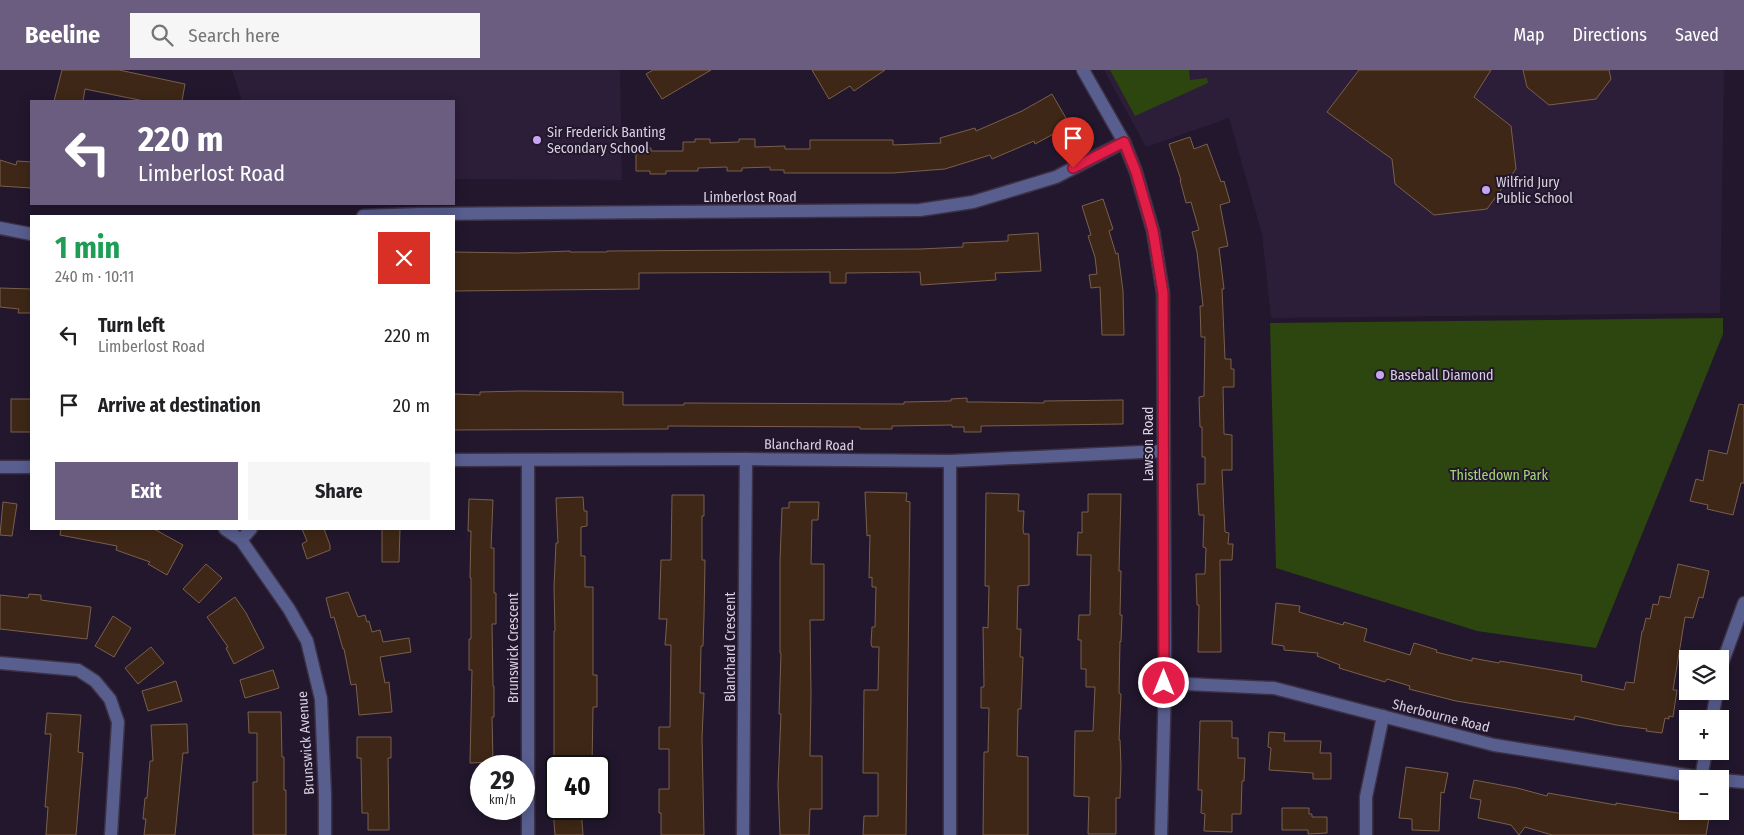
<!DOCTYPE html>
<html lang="en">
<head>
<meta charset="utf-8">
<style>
  :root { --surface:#fff; --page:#f6f6f6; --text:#202124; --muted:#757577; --accent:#6b5d7f }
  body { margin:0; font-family:"Fira Sans Condensed",sans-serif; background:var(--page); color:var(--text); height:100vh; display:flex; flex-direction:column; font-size:19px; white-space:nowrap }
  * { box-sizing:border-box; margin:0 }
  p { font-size:16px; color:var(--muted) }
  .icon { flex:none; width:28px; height:28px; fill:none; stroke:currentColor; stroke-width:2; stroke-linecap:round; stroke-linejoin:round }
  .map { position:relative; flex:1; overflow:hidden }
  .drawer { position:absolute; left:30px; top:145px; width:425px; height:315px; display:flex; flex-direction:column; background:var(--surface); border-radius:0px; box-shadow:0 2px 12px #0003 }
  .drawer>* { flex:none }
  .guide { position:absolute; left:30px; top:30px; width:425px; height:105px; border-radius:0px; box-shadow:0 2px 12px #0003; background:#6b5d7f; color:#fff; overflow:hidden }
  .tools { position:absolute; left:1679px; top:580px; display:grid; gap:10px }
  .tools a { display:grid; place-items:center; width:50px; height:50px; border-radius:0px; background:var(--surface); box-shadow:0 2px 12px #0003; font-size:25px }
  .speed { position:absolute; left:470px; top:685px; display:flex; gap:10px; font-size:25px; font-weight:700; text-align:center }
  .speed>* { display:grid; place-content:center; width:65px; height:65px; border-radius:50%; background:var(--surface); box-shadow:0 2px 12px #0003; line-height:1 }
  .speed small { font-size:12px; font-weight:400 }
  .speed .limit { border:2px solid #111; border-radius:8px; background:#fff; color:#111 }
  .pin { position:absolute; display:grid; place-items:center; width:42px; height:42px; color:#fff; margin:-51px -21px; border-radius:50% 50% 50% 0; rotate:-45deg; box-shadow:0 0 5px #0007 }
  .pin .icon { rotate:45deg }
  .me { position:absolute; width:55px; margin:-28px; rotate:0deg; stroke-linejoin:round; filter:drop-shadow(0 0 4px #0008) }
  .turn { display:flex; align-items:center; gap:18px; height:105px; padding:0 25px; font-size:22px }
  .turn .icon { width:65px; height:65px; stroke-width:2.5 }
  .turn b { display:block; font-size:35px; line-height:42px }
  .round { display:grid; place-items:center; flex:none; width:52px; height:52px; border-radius:0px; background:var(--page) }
  .headline { display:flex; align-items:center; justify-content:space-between; height:85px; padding:0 25px }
  h1 { font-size:30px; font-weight:700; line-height:38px; color:#1e9e55 }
  .primary-button { display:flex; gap:10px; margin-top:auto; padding:10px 25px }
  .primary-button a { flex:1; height:58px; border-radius:0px; background:var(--accent); color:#fff; font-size:20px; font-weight:700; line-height:58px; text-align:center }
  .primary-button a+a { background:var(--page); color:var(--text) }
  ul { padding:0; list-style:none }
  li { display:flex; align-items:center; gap:15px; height:70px; padding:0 25px }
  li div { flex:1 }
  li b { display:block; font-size:19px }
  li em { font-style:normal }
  header { display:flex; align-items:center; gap:30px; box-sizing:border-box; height:70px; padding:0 25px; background:var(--accent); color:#fff }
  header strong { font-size:24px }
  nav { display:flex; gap:28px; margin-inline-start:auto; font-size:18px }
  .search { width:350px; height:45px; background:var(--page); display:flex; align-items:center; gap:12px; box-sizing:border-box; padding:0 18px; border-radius:0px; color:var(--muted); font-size:19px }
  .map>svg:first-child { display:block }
  .built { fill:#2c1d39 }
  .green { fill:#2d450f }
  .building { fill:#3e2716; stroke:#795f4c }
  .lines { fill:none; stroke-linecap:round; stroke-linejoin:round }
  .minor-casing { stroke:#3c3146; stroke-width:15 }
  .minor { stroke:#585e8e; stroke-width:12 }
  .route-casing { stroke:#92132f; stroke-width:12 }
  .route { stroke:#e11d48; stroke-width:9 }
  .poi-dot { fill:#c7a6ef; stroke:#22172d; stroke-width:2 }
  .labels { text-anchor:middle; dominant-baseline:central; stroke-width:4; stroke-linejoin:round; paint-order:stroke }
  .poi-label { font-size:14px; fill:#d9d1e1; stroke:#22172d; text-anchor:start }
  .street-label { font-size:14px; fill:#d9d1e1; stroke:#22172d }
  .park-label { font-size:14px; fill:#a4d773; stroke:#22172d }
</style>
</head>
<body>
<header>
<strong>Beeline</strong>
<div class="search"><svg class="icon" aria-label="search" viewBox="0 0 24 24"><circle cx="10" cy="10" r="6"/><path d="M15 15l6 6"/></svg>Search here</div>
<nav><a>Map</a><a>Directions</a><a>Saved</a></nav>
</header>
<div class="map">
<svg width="1744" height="765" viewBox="0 0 1744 765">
  <rect width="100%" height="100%" fill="#22172d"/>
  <g class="built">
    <path d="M232,0H620L622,110L454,109V31H242Z"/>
    <path d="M1104,0H1724L1720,243L1271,248L1262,164L1229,48L1146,77Z"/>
  </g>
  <g class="green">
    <path d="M1110,0H1189L1190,10L1207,8L1208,13L1135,46Z"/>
    <path d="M1723,248V264L1596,578L1477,561L1276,498L1270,253Z"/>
  </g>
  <g class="building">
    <path d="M62,0H119L185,14L182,31H144L85,19L83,31H54Z"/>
    <path d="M653,0H711L662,29L646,4Z"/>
    <path d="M812,0H885L854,21L850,16L829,29Z"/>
    <path d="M1359,0H1491L1474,27L1511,56L1516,99L1487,139L1434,145L1395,114L1392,89L1327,42Z"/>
    <path d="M1523,0H1609L1611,9L1596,29L1549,35L1527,17Z"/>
    <path d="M1052,24L1070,55L1035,74L1034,71L992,89L990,85L945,99L893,103H784V100H770V97L742,98V101H727V97L698,98V101H666V104H650V101H636V78H651V81H683V72H695V69H710V73L739,72V69H755V77L785,76V79H810V70H893V75L941,73L940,68L975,58L976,61L1022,41Z"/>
    <path d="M1190,67L1194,79L1207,74L1221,112L1224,111L1230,132L1220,135L1228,176L1219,178L1224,219H1222L1225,289H1231V299H1234V317H1223L1224,364L1232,365V400H1222L1225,462L1229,463L1228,474H1233L1232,490H1220L1221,582H1198L1199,535H1197L1196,504H1205L1206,478L1203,477L1204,445H1199L1197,414H1205V387H1202V357H1200L1199,327L1204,326L1205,267H1201L1200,236H1203L1197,182L1192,162L1199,160L1191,132L1186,133L1180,110H1181L1169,74Z"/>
    <path d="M0,90L16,95L17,91L31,92V118L0,116Z"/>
    <path d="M1103,129L1113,159L1109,161L1116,184L1118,183L1123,221L1124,265H1102L1100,217L1091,218L1089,205L1097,204L1095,187L1088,166L1091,165L1082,136Z"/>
    <path d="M1038,163L1041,201L995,203L996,210L921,215L920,202L846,203V213H830V202L639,203V219L454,221V182L518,183L570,181V182H607V181L920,179L963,177V173L1008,171V165Z"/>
    <path d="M0,218L31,219V243H18L19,239L0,237Z"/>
    <path d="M520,321L623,322V335H684V333L904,334V332L951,331V329L967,328V332H981L1044,333V331L1123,330V354L981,356V362H964V357H952V355L892,356V359H860V357L668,356V359L454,360V324L480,325V322Z"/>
    <rect x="11" y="329" width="20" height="33"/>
    <path d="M1739,334L1744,335V413H1741L1733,445L1707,439L1708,435L1690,431L1696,409L1703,411L1709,380L1727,384Z"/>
    <path d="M865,422L907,423L906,431L910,432L906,765H863L864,746H878V703H863L864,620H878L879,577H872L871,573L872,557H875L876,517H872V507L869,508L870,465L867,466Z"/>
    <path d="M986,423L1019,424L1018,441H1024L1023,460L1024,464H1029V515L1018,516L1017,559H1021L1020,587H1023L1021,639H1018L1017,686L1028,687V765H983L984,682H988L989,638H981V617H984L983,557L988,558L989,516H985Z"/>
    <path d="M1088,424H1121L1119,501H1121L1120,545H1122L1121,572L1120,571L1119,623L1121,624L1119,670H1120L1121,697L1120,728H1116V764H1088L1089,727L1074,726L1075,661H1093L1095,617H1086V599H1081V570H1078L1079,545H1090L1091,485H1077L1078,462L1082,463V442H1088Z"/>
    <path d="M672,425H704V446H702V490H705L704,546L703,576H701L700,623H704L702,668L704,765H661V743H659V719H669V679H659V657H670L671,575H665L667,549H659L661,490H671Z"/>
    <path d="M583,427L584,441H587V456L581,457V486H585V517H593V605H597V637H593L592,696H554V561H555L554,517L556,473H558L556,428Z"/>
    <path d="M469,429L493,430L491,478H494V523H496V554H492L493,616H494V647H492L493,692L470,693L472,600H469V569H471V508H470L471,461H468Z"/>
    <path d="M3,432L17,434L12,466L0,465Z"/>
    <path d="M789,432H819L818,450H812L811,494H824V550H810L811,624L810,686H822V739H810L809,765H780L778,715L781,644H779L781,583H780V491L782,438H789Z"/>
    <path d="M61,459H154L183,475L167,505L148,494L150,492L116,480L117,476L60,465Z"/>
    <path d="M302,459H324L330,475V480L307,489L302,474L307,471Z"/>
    <path d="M382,459H400L399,492H382Z"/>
    <path d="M206,494L222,508L199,533L183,519Z"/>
    <path d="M1678,494L1709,501L1703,528L1699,527L1693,548L1685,547L1673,620H1677L1673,647L1669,646V649L1665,648L1662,663L1646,661L1647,659L1616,655L1575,646L1574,650L1456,631L1409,619L1410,616L1387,609L1385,612L1339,598L1340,595L1317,586L1318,583L1284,580V576L1272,574L1276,533L1300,536L1299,542L1343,555L1344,552L1367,559L1364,571L1410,585L1414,573L1437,580L1436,582L1472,591V588L1499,593L1500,591L1582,605L1581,611L1624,620L1626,612L1634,613L1642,561H1643L1646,548L1650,549L1653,534L1658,535L1660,526L1670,528Z"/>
    <path d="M348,522L358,547L365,545L367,552L369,551L372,562L380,560L383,572L409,568L411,582L380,587L385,613L389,612L392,642L359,645L356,614L351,615L344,579H343L334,547L331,548L326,528Z"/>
    <path d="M29,524L41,525V530L91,537L87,569L0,559V525L28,528Z"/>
    <path d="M235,527L246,543L264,578L234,594L226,578L228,577L207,547Z"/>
    <path d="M113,546L131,558L114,587L95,576Z"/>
    <path d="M151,577L164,593L138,614L125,598Z"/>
    <path d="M273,600L279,618L245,628L240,610Z"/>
    <path d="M176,611L182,631L148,641L142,621Z"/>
    <path d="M248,642H281L282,687H284V720H286V765H253V712H257V663H249Z"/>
    <path d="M47,643L81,645L78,682L83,683L76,765H46L48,737H45L51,664H45Z"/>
    <path d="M1200,651H1232V668H1238V688H1245L1244,711H1242L1241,744H1232V762L1204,761L1205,744L1201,743L1202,720H1198Z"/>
    <path d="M187,654L188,683H183L175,765H144L146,749H143L145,728H147L150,691H153L151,655Z"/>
    <path d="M1269,662L1285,663L1284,671H1321L1320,683H1331V709H1313V703L1269,700L1271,678L1268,677Z"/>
    <path d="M357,667H391V688H388L389,760H368V743H362L361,688H357Z"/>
    <path d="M1406,697L1448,703L1444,723L1441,722L1439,761L1412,760V749L1399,748Z"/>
    <path d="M1474,710L1517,718L1547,726L1548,723L1616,735V733L1709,748L1706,765H1552L1525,757L1519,765L1511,755L1478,748L1481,730L1470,728Z"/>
    <path d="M1282,738H1309V744H1312V747H1327V763L1308,764V760H1282Z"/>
    <path d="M581,739L583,765H555L553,740Z"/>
  </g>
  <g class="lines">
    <defs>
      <g id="minor">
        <path d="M1083,0L1124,72L1136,102L1153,161L1163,223L1165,613L1161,765"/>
        <path d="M363,146L420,144L920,140L973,132L1056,107L1124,72"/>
        <path d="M0,158L31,164"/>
        <path d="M454,390L746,389L950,391L1163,381"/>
        <path d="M0,397H31"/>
        <path d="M225,459L241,470L289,539L307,571L321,629L325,725V765"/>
        <path d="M241,470L251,459"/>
        <path d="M0,593L78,600L95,611L110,629L118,652L111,765"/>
        <path d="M1720,604L1722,594L1744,533"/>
        <path d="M1165,613L1274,618L1494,675L1711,709"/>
        <path d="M1712,649L1717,621"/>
        <path d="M1701,708L1706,681"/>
        <path d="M1720,710L1744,712"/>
        <path d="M528,765V390"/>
        <path d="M743,765L746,389"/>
        <path d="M950,765V391"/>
        <path d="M1366,765V727L1383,646"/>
      </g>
    </defs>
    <use href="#minor" class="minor-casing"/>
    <use href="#minor" class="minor"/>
  </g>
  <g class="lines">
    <defs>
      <path id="route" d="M1073,98L1124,72L1136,102L1153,161L1163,223L1164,613"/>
    </defs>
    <use href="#route" class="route-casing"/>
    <use href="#route" class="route"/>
  </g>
  <g class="poi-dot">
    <circle cx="537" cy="70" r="5"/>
    <circle cx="1486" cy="120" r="5"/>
    <circle cx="1380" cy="305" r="5"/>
  </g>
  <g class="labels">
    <g class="poi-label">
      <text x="547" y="62">Sir Frederick Banting<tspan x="547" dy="16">Secondary School</tspan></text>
      <text x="1496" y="112">Wilfrid Jury<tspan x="1496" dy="16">Public School</tspan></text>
      <text x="1390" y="305">Baseball Diamond</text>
    </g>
    <g class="street-label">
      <text x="750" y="127">Limberlost Road</text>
      <text transform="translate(1148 374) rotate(-90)">Lawson Road</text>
      <text transform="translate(809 375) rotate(1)">Blanchard Road</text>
      <text transform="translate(730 577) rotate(-90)">Blanchard Crescent</text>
      <text transform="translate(513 578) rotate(-90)">Brunswick Crescent</text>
      <text transform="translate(1441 646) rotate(14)">Sherbourne Road</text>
      <text transform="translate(306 673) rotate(-94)">Brunswick Avenue</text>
    </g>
    <g class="park-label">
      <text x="1499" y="405">Thistledown Park</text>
    </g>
  </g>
</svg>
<div class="tools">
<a><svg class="icon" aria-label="layers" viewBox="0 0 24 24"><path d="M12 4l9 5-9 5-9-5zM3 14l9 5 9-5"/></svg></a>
<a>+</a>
<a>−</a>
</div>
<div class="speed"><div>29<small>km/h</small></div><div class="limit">40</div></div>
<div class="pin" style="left:1073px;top:98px;background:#d93025"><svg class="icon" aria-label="arrive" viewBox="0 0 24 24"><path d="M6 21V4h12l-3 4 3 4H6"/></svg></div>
<svg class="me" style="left:1164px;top:613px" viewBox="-20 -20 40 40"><circle r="17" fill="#e11d48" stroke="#fff" stroke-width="3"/><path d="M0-11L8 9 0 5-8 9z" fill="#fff"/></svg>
<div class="guide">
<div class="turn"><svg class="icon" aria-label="left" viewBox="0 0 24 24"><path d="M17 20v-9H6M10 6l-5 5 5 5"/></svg><div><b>220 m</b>Limberlost Road</div></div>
</div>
<section class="drawer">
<div class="headline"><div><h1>1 min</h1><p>240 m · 10:11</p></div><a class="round" style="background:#d93025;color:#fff"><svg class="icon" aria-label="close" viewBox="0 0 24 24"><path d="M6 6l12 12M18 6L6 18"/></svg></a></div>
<ul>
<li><svg class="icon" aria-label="left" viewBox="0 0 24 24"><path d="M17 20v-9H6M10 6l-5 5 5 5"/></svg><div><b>Turn left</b><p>Limberlost Road</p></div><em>220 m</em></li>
<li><svg class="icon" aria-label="arrive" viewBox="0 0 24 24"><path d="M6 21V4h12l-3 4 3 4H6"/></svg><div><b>Arrive at destination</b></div><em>20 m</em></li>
</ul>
<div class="primary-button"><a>Exit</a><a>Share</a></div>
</section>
</div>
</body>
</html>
